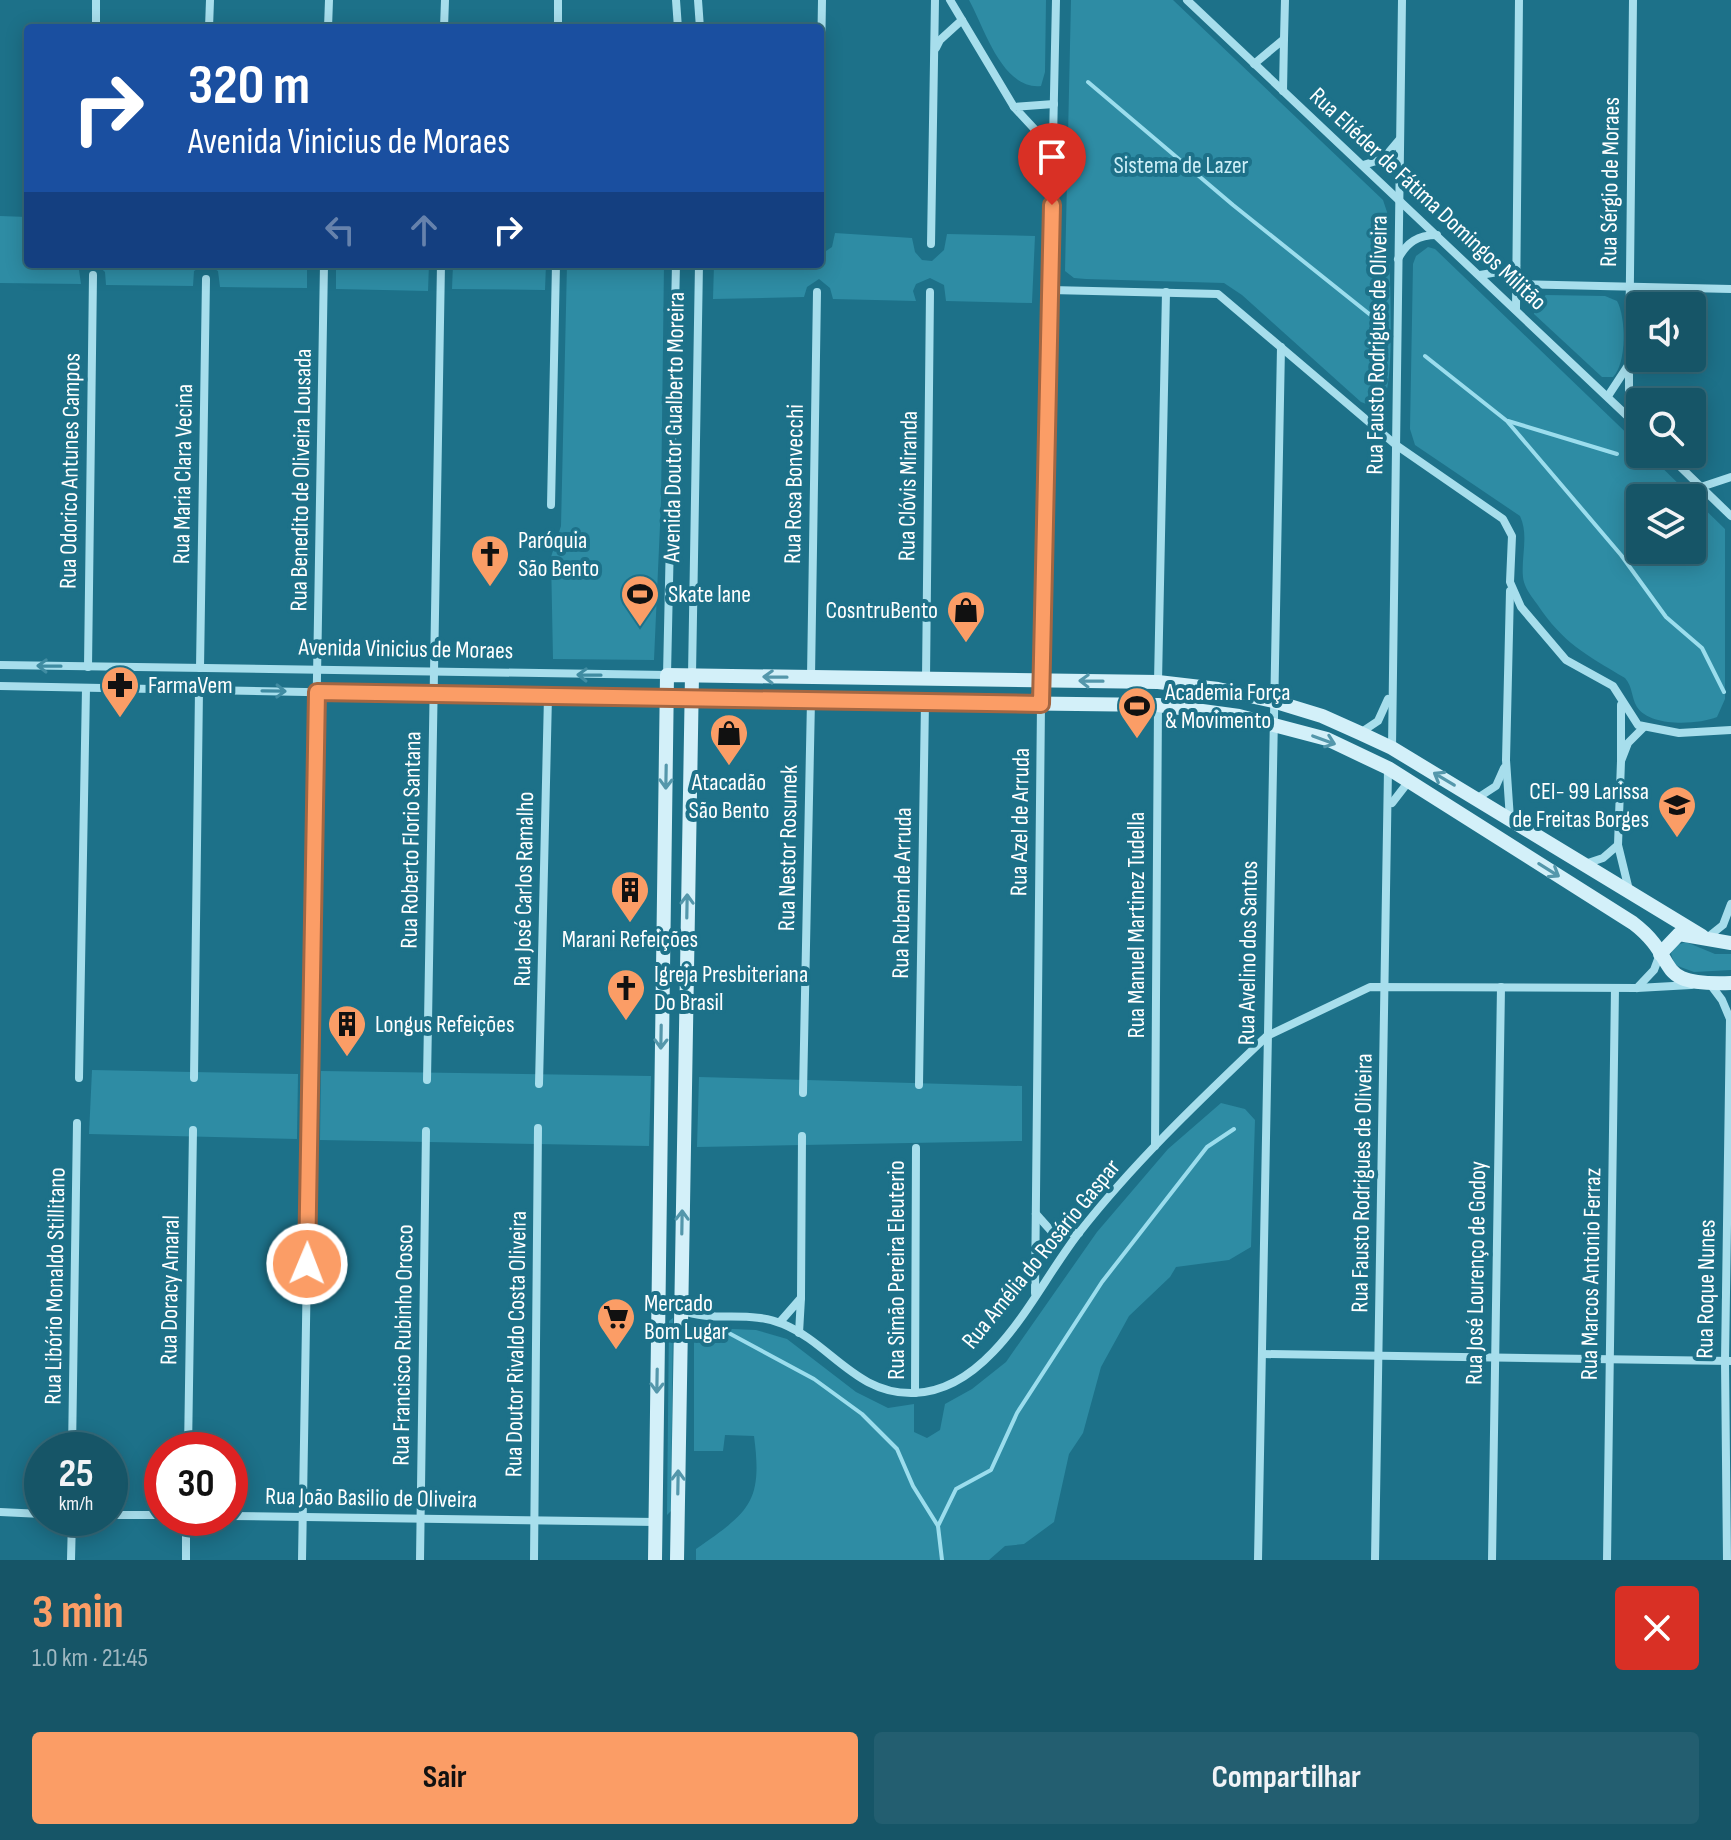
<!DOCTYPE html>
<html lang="pt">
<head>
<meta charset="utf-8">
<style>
  :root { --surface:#165567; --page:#235e70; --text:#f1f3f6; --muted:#9eb7c0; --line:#356b7b; --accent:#fb9d66 }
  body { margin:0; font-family:"Sofia Sans Condensed",sans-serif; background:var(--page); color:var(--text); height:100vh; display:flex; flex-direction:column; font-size:30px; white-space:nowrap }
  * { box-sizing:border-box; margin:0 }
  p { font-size:26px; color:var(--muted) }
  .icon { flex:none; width:44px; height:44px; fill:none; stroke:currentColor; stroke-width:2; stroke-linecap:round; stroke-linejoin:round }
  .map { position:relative; height:1560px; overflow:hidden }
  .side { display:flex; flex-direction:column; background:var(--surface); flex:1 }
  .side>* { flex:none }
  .guide { position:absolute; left:24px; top:24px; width:800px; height:244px; border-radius:8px; box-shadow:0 4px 20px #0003,0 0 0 2px var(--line); background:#1a4fa0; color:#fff; overflow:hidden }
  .tools { position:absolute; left:1626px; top:292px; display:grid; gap:16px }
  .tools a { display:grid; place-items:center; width:80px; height:80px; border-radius:8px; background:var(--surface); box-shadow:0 4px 20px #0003,0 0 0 2px var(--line); font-size:40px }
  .speed { position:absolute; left:24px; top:1432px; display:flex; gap:16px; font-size:40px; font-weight:700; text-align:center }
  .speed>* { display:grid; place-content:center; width:104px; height:104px; border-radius:50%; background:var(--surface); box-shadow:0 4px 20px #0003,0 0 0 2px var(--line); line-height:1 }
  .speed small { font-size:20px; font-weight:400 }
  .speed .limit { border:12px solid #d22; background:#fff; color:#111 }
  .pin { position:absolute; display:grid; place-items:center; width:68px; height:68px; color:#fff; margin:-82px -34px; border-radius:50% 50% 50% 0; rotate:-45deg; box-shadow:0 0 8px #0007 }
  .pin .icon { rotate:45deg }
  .me { position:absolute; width:88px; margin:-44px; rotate:1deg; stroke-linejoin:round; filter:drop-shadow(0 0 6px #0008) }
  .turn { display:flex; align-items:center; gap:28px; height:168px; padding:0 32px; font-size:36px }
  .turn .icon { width:104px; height:104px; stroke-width:2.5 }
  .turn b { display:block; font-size:56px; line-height:68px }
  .lanes { display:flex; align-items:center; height:76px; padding:0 32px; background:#0003; justify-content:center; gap:40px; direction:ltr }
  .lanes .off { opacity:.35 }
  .round { display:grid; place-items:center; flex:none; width:84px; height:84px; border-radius:8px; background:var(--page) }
  .overview { display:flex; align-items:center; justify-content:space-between; height:136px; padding:0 32px }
  h1 { font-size:48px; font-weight:700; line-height:60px; color:var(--accent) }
  .action { display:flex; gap:16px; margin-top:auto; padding:16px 32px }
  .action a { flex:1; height:92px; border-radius:8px; background:var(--accent); color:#111; font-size:32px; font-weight:700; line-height:92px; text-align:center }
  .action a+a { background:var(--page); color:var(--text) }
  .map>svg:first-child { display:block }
  .green { fill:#2e8ca4; fill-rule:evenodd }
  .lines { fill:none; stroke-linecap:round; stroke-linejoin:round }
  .stream { stroke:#9bdded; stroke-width:4 }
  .street { stroke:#a7deec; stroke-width:8 }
  .secondary { stroke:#d3f0f9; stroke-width:14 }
  .oneway { stroke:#408ca2 }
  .oneway2 { stroke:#5497ab }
  .route-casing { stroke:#a36642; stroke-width:20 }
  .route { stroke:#fb9d66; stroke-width:14 }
  .labels { text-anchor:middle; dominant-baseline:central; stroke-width:8; stroke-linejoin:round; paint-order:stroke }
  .park-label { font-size:24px; fill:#cdeff8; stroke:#1d7189 }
  .street-label { font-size:24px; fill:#fff; stroke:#1d7189 }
  .poi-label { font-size:24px; fill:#fff; stroke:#1d7189; text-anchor:start }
</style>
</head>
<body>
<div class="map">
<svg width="1731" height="1560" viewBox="0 0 1731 1560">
  <rect width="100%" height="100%" fill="#1d7189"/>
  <g class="green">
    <path d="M969,0H1046L1045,72L1041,86C1002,90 984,27 969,0Z"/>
    <path d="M1071,0H1173L1383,200L1388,215C1388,250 1397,378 1383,402L1369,405L1361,402L1242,295L1224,283L1086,279L1074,278L1065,271Z"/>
    <path d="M0,216L28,217V264H87L79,270L81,284L0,283Z"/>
    <path d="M835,233L912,238L915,252L922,260L932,261L944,250L947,234L1035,236L1032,303L946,301L944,285L930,278L916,284L913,291L916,301L833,299L830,288L819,279L807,287L804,297L713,299L714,264H820V255L832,247Z"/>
    <path d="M1428,247L1435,249L1640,446V454H1648L1725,529V699L1717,717C1697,725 1650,727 1637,707C1631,697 1633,687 1625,678C1585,654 1564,644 1537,604C1531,596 1524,587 1523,577C1521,557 1529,535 1520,516L1415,445L1410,429L1413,264L1416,256ZM1640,498H1692V550H1640Z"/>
    <path d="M96,264H307V288L220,287L218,271L206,264L194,271L193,286L106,285L105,272Z"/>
    <path d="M336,264H429L428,291L336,289Z"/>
    <path d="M453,264H546L545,290L452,289Z"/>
    <path d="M567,264H664L661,503L654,660L553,659L551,557L561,526Z"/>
    <path d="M1546,295L1605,296L1617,301C1626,317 1627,363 1613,377H1602L1534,314L1535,303Z"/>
    <path d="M1686,942L1715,954H1731V970L1694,972L1675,965L1671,954L1674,946Z"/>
    <path d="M92,1070L298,1074L297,1139L89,1134Z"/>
    <path d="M321,1071L651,1076L649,1146L320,1140Z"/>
    <path d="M699,1077L1022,1086V1141L697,1147Z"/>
    <path d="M1221,1103L1245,1109L1255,1120L1251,1247L1229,1260L1176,1267L1170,1277L1129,1316L1101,1367L1083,1433L1069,1454L1054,1522L1024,1544L1005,1546L989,1560H696V1549C749,1512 763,1503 754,1436L725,1435L723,1451H694V1342L700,1332L709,1328L756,1330L787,1339L856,1392L888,1408L914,1404V1432L927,1438L940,1430L945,1404L972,1389L1006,1362L1097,1232L1168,1149Z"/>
    <path d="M673,1318L671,1511L667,1515L669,1321Z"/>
  </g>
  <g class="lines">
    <g class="stream">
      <path d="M1088,82L1233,205L1378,321"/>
      <path d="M1425,356L1507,421L1621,555L1666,617L1702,648L1724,692"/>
      <path d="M1508,421L1617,454"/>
      <path d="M725,1331L814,1379L862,1414L897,1449L913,1486L938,1526"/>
      <path d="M942,1560L938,1526L956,1489L991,1470L1017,1413L1102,1282L1207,1147L1234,1129"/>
    </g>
    <g class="street">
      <path d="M676,0L678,28"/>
      <path d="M698,0L700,28"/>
      <path d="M950,0L1014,107"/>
      <path d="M1187,0L1640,428"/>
      <path d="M96,28V0"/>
      <path d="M209,28L210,0"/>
      <path d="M328,28L329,0"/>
      <path d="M444,28L445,0"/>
      <path d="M558,28V0"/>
      <path d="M1284,39L1285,0"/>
      <path d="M936,48L940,40L962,20"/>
      <path d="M1254,64L1284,39L1283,91"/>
      <path d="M820,123L822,0"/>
      <path d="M1053,149L1014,107L1054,104"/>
      <path d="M1363,165L1383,159L1399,140"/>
      <path d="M931,244L935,0"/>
      <path d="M1398,259C1407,242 1418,235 1437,235"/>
      <path d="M1480,275L1510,270L1516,265"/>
      <path d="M1517,284L1731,289"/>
      <path d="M1051,290L1218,294L1396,445L1503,519L1512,536L1510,582L1521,607L1566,660L1613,686L1638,725L1679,733L1731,730"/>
      <path d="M1516,309L1519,0"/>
      <path d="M1629,364L1633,0"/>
      <path d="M1608,396L1629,364V417"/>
      <path d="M1667,454L1731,516"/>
      <path d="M1701,487L1731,477"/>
      <path d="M551,505L556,264"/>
      <path d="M0,665L667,675L676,264"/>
      <path d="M88,667L93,275"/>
      <path d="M200,668L206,279"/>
      <path d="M692,675L699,264"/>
      <path d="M811,677L817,292"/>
      <path d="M926,679L930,292"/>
      <path d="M1158,682L1166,292"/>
      <path d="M0,686L667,699"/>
      <path d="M1621,705V761L1628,743L1643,728"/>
      <path d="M1360,733L1378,721L1388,699"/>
      <path d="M1392,748L1402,0"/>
      <path d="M1476,799L1496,786L1504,768"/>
      <path d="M1392,803L1409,781"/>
      <path d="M1510,819L1506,760L1510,591"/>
      <path d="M1618,845L1621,761"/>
      <path d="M1585,864L1603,858L1618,845L1629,890"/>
      <path d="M1708,937L1723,925L1731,904"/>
      <path d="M1710,984L1722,1000L1730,1019L1731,1015"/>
      <path d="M1637,988L1654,970L1660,954"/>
      <path d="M79,1078L86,688"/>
      <path d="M194,1078L199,690"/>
      <path d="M427,1080L441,264"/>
      <path d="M539,1084L548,696"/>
      <path d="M919,1085L925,702"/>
      <path d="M803,1093L811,700"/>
      <path d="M1155,1146L1158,705"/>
      <path d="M1036,1214L1053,1233H1079"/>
      <path d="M1035,1293L1041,704L1056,0"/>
      <path d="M801,1298L802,1136"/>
      <path d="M681,1310C713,1323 751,1310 783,1324C831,1344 856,1395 914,1393C945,1392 972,1374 993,1352C1026,1318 1049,1272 1078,1234C1134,1162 1201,1099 1267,1036L1370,987L1637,988L1691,985"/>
      <path d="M780,1322L801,1298L799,1333"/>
      <path d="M1262,1354L1731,1361"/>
      <path d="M915,1393L916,1148"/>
      <path d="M72,1450L77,1123"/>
      <path d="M188,1450L193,1130"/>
      <path d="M0,1512L42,1514"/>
      <path d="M110,1515H162"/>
      <path d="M230,1516L656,1522"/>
      <path d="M71,1560L72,1518"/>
      <path d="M186,1560V1518"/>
      <path d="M302,1560L324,264"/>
      <path d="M420,1560L426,1131"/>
      <path d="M534,1560L538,1128"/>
      <path d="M1258,1560L1281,347"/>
      <path d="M1375,1560L1388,769"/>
      <path d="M1492,1560L1501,987"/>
      <path d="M1607,1560L1615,988"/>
      <path d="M1727,1560L1725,1361L1730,1019"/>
    </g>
    <g class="secondary">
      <path d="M667,699L1158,705L1239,716L1327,739L1388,768L1633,923C1683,961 1649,986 1731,983"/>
      <path d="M1660,954L1679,934L1731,943"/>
      <path d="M655,1560L667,675L1158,682L1218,689L1273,701L1322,716L1360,733L1392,748L1702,936"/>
      <path d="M677,1560L692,675"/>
    </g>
  </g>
  <defs><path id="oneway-shaft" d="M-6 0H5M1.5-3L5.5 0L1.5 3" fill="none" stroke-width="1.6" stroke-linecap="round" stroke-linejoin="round" transform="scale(2)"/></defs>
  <g class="oneway">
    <use href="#oneway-shaft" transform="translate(49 666) rotate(-179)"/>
    <use href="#oneway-shaft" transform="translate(589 675) rotate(-179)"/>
    <use href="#oneway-shaft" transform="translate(274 691) rotate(1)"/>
  </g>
  <g class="oneway2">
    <use href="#oneway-shaft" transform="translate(775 677) rotate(-179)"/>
    <use href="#oneway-shaft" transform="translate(1091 681) rotate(-179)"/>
    <use href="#oneway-shaft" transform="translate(1324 740) rotate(20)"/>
    <use href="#oneway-shaft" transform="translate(666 777) rotate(91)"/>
    <use href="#oneway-shaft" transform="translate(1444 779) rotate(-149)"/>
    <use href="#oneway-shaft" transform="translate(1549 870) rotate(32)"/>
    <use href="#oneway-shaft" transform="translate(687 906) rotate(-89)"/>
    <use href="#oneway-shaft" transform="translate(661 1037) rotate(91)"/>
    <use href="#oneway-shaft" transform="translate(682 1222) rotate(-89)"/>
    <use href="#oneway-shaft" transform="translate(657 1381) rotate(91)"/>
    <use href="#oneway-shaft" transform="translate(678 1482) rotate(-89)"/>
  </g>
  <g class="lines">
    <defs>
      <path id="route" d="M307,1264L317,692L1041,704L1052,205"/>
    </defs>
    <use href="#route" class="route-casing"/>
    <use href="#route" class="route"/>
  </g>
  <defs>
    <symbol id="church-pin" viewBox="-11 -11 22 30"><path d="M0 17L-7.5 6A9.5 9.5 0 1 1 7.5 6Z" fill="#fb9d66" stroke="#1d7189"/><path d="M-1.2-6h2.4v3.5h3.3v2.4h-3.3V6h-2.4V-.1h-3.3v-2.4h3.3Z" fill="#111"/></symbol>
    <symbol id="stadium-pin" viewBox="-11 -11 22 30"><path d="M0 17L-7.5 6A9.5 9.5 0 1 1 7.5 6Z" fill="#fb9d66" stroke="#1d7189"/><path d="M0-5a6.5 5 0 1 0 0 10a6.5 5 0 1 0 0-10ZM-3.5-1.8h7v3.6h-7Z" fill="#111"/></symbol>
    <symbol id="shop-pin" viewBox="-11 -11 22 30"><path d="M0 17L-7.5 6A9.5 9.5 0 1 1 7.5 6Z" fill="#fb9d66" stroke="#1d7189"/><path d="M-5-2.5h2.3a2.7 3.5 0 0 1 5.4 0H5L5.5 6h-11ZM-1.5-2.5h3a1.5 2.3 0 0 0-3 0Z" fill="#111"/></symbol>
    <symbol id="pharmacy-pin" viewBox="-11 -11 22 30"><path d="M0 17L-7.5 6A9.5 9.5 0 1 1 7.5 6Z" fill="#fb9d66" stroke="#1d7189"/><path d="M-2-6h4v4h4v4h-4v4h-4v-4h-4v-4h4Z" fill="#111"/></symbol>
    <symbol id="school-pin" viewBox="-11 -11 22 30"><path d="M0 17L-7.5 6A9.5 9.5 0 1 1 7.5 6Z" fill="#fb9d66" stroke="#1d7189"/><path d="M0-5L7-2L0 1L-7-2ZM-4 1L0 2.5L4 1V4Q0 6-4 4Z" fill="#111"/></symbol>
    <symbol id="building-pin" viewBox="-11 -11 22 30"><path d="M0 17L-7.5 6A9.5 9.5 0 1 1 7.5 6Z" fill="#fb9d66" stroke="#1d7189"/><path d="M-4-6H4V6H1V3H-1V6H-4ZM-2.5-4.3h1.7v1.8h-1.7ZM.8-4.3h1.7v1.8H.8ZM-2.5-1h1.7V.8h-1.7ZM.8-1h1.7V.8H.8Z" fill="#111"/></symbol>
    <symbol id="supermarket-pin" viewBox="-11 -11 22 30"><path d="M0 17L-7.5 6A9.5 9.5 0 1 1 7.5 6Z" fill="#fb9d66" stroke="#1d7189"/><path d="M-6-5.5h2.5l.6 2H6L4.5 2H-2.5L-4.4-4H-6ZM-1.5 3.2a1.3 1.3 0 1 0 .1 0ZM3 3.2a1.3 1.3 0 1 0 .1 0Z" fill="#111"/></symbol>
  </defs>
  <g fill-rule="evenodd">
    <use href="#church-pin" x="468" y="532" width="44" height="60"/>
    <use href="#stadium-pin" x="618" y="572" width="44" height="60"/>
    <use href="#shop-pin" x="944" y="588" width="44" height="60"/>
    <use href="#pharmacy-pin" x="98" y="663" width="44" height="60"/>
    <use href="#stadium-pin" x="1115" y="684" width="44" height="60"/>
    <use href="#shop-pin" x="707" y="711" width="44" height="60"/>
    <use href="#school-pin" x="1655" y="783" width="44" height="60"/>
    <use href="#building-pin" x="608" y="868" width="44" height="60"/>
    <use href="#church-pin" x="604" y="966" width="44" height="60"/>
    <use href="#building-pin" x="325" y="1002" width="44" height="60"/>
    <use href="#supermarket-pin" x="594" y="1295" width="44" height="60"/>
  </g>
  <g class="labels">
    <g class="park-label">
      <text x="1181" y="165">Sistema de Lazer</text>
    </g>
    <g class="street-label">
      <text transform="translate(1610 182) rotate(-89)">Rua Sérgio de Moraes</text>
      <text transform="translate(1428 199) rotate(43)">Rua Eliéder de Fátima Domingos Militão</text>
      <text transform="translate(1377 345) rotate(-89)">Rua Fausto Rodrigues de Oliveira</text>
      <text transform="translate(674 427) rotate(-89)">Avenida Doutor Gualberto Moreira</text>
      <text transform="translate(70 471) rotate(-89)">Rua Odorico Antunes Campos</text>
      <text transform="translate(183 474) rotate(-89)">Rua Maria Clara Vecina</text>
      <text transform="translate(301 480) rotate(-89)">Rua Benedito de Oliveira Lousada</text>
      <text transform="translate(794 484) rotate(-89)">Rua Rosa Bonvecchi</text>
      <text transform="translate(908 486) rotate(-89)">Rua Clóvis Miranda</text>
      <text transform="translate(406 649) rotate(1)">Avenida Vinicius de Moraes</text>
      <text transform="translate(1020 822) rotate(-89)">Rua Azel de Arruda</text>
      <text transform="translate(411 840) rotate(-89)">Rua Roberto Florio Santana</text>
      <text transform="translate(788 848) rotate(-89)">Rua Nestor Rosumek</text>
      <text transform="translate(524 889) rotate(-89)">Rua José Carlos Ramalho</text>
      <text transform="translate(902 893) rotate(-89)">Rua Rubem de Arruda</text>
      <text transform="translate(1136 925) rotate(-90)">Rua Manuel Martinez Tudella</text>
      <text transform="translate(1248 953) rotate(-89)">Rua Avelino dos Santos</text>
      <text transform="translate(1362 1183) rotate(-89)">Rua Fausto Rodrigues de Oliveira</text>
      <text transform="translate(1041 1254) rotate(-51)">Rua Amélia do Rosário Gaspar</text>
      <text transform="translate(896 1270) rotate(-90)">Rua Simão Pereira Eleuterio</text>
      <text transform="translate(1476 1273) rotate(-89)">Rua José Lourenço de Godoy</text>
      <text transform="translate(1591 1274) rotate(-89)">Rua Marcos Antonio Ferraz</text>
      <text transform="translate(55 1286) rotate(-89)">Rua Libório Monaldo Stillitano</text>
      <text transform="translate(1706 1289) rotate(-89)">Rua Roque Nunes</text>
      <text transform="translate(170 1290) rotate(-89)">Rua Doracy Amaral</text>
      <text transform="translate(516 1344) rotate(-89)">Rua Doutor Rivaldo Costa Oliveira</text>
      <text transform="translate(403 1345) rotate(-89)">Rua Francisco Rubinho Orosco</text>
      <text transform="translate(371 1498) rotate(1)">Rua João Basilio de Oliveira</text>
    </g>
    <g class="poi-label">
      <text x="518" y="540">Paróquia<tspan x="518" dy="28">São Bento</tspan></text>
      <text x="668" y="594">Skate lane</text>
      <text x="938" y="610" text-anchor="end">CosntruBento</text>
      <text x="148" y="685">FarmaVem</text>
      <text x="1165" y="692">Academia Força<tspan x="1165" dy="28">&amp; Movimento</tspan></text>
      <text x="729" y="782" text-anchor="middle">Atacadão<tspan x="729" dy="28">São Bento</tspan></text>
      <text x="1649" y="791" text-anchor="end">CEI- 99 Larissa<tspan x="1649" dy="28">de Freitas Borges</tspan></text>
      <text x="630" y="939" text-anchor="middle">Marani Refeições</text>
      <text x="654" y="974">Igreja Presbiteriana<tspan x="654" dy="28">Do Brasil</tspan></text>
      <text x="375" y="1024">Longus Refeições</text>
      <text x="644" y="1303">Mercado<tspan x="644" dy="28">Bom Lugar</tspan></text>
    </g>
  </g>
</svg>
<div class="tools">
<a><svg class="icon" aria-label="sound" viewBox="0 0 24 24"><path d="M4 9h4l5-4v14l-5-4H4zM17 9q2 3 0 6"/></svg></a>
<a><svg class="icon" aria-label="search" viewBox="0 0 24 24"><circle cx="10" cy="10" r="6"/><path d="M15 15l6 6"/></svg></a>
<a><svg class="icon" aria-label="layers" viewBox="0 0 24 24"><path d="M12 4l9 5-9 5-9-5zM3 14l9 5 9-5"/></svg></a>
</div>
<div class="speed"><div>25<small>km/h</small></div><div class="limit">30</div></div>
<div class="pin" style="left:1052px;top:205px;background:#d93025"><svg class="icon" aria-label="arrive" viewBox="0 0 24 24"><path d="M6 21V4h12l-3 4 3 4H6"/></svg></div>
<svg class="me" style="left:307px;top:1264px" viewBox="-20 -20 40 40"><circle r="17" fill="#fb9d66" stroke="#fff" stroke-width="3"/><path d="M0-11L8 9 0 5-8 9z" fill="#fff"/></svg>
<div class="guide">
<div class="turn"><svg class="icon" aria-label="right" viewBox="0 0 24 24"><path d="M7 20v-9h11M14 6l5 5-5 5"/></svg><div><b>320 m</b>Avenida Vinicius de Moraes</div></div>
<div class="lanes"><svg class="icon off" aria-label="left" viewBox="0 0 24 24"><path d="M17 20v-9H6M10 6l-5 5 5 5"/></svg><svg class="icon off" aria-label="ahead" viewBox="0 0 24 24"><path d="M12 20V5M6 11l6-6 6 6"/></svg><svg class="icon" aria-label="right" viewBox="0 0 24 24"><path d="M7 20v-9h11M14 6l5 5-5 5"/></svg></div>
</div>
</div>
<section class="side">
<div class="overview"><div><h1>3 min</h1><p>1.0 km · 21:45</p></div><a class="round" style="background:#d93025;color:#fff"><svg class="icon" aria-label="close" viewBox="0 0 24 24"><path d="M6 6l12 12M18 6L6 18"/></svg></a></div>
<div class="action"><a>Sair</a><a>Compartilhar</a></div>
</section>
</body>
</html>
